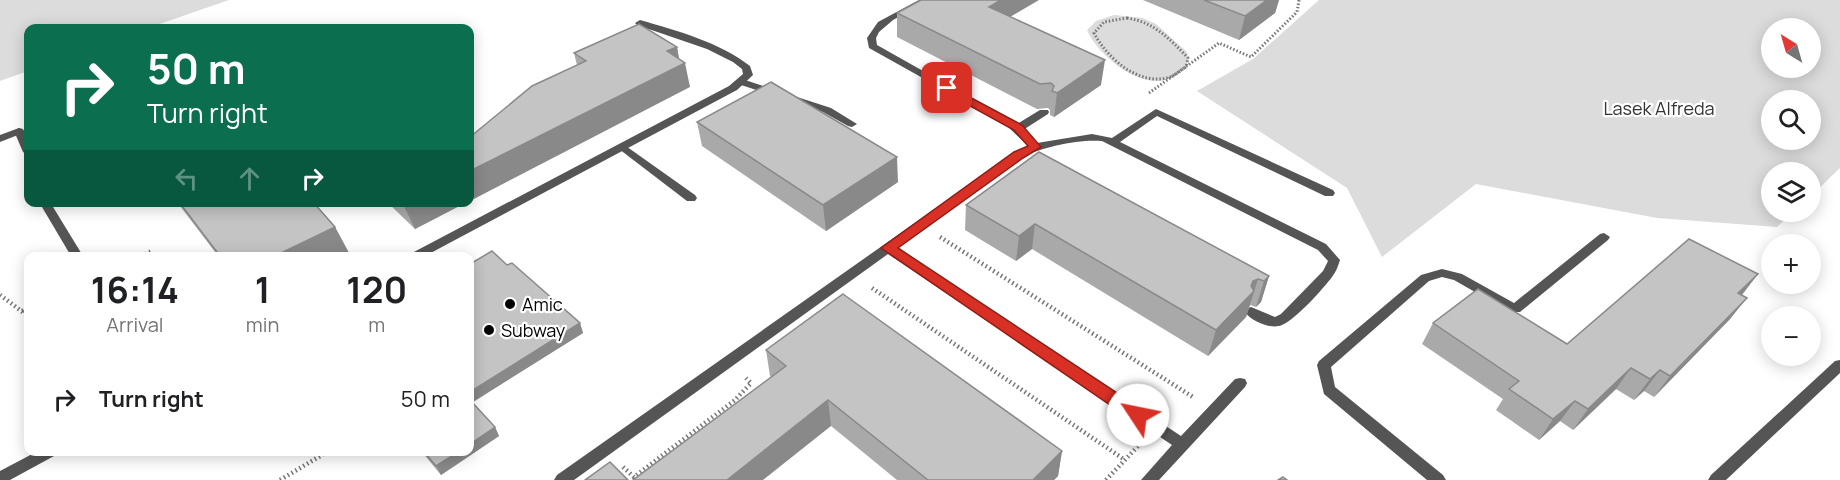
<!DOCTYPE html>
<html lang="en">
<head>
<meta charset="utf-8">
<style>
  :root { --surface:#fff; --page:#f2f2f2; --text:#202124; --muted:#757577 }
  body { margin:0; font-family:Manrope,sans-serif; background:var(--page); color:var(--text); height:100vh; display:flex; flex-direction:column; font-size:22px; white-space:nowrap }
  * { box-sizing:border-box; margin:0 }
  p { font-size:20px; color:var(--muted) }
  .icon { flex:none; width:33px; height:33px; fill:none; stroke:currentColor; stroke-width:2; stroke-linecap:round; stroke-linejoin:round }
  .map { position:relative; flex:1; overflow:hidden }
  .sheet { position:absolute; left:24px; top:252px; width:450px; height:204px; display:flex; flex-direction:column; background:var(--surface); border-radius:12px; box-shadow:0 3px 15px #0003 }
  .sheet>* { flex:none }
  .top-card { position:absolute; left:24px; top:24px; width:450px; height:183px; border-radius:12px; box-shadow:0 3px 15px #0003; background:#0b6e4f; color:#fff; overflow:hidden }
  .needle { width:39px; rotate:323deg }
  .controls { position:absolute; left:1761px; top:18px; display:grid; gap:12px }
  .controls a { display:grid; place-items:center; width:60px; height:60px; border-radius:50%; background:var(--surface); box-shadow:0 3px 15px #0003; font-size:30px }
  .pin { position:absolute; display:grid; place-items:center; width:51px; height:51px; color:#fff; margin:-26px; border-radius:12px; box-shadow:0 3px 9px #0006 }
  .me { position:absolute; width:66px; margin:-33px; rotate:304deg; stroke-linejoin:round; filter:drop-shadow(0 0 4px #0008) }
  .turn { display:flex; align-items:center; gap:21px; height:126px; padding:0 24px; font-size:27px }
  .turn .icon { width:78px; height:78px; stroke-width:2.5 }
  .turn b { display:block; font-size:42px; line-height:51px }
  .lanes { display:flex; align-items:center; height:57px; padding:0 24px; background:#0003; justify-content:center; gap:30px; direction:ltr }
  .lanes .off { opacity:.35 }
  .eta { display:flex; justify-content:space-evenly; align-items:center; height:102px; text-align:center }
  .eta b { font-size:36px; font-weight:700; line-height:42px }
  ul { padding:0; list-style:none }
  li { display:flex; align-items:center; gap:18px; height:90px; padding:0 24px }
  li div { flex:1 }
  li b { display:block; font-size:22px }
  li em { font-style:normal }
  .map>svg:first-child { display:block }
  .green { fill:#dcdcdc; fill-rule:evenodd }
  .lines { fill:none; stroke-linecap:round; stroke-linejoin:round }
  .path-far1 { stroke:#777; stroke-width:3; stroke-dasharray:1.5 2; stroke-linecap:butt }
  .path { stroke:#777; stroke-width:4.5; stroke-dasharray:1.5 3; stroke-linecap:butt }
  .lane { fill:#555; fill-rule:evenodd }
  .street { fill:#555; fill-rule:evenodd }
  .wall { fill:#a9a9a9 }
  .shaded-wall { fill:#898989 }
  .building { fill:#c4c4c4; stroke:#898989; stroke-width:1.5 }
  .route { fill:#d93025; stroke:#8d1f18; stroke-width:1.5 }
  .poi-dot { fill:#000; stroke:#fff; stroke-width:2 }
  .labels { text-anchor:middle; dominant-baseline:central; stroke-width:4.5; stroke-linejoin:round; paint-order:stroke }
  .park-label { font-size:18px; fill:#333; stroke:#fff }
  .poi-label { font-size:18px; fill:#000; stroke:#fff; text-anchor:start }
</style>
</head>
<body>
<div class="map">
<svg width="1840" height="480" viewBox="0 0 1840 480">
  <rect width="100%" height="100%" fill="#fff"/>
  <g class="green">
    <path d="M0,0H229L148,28H28V71L0,81Z"/>
    <path d="M1319,0H1840V168L1811,196L1810,172H1772V212H1793L1777,227L1657,218L1476,184L1382,257L1347,188L1197,91L1253,59ZM1772,28H1810V68H1772ZM1772,100H1810V140H1772Z"/>
    <path d="M1114,15L1143,18L1156,24L1187,52L1189,61C1184,66 1178,75 1171,78C1142,92 1097,55 1087,30L1096,21Z"/>
  </g>
  <g class="lines">
    <g class="path-far1">
      <path d="M1127,18C1154,22 1170,39 1188,58L1186,67C1181,70 1176,75 1170,77C1139,87 1107,58 1094,33L1104,22Z"/>
      <path d="M1149,93L1219,43L1251,57L1297,12L1299,0"/>
    </g>
    <g class="path">
      <path d="M940,237L1193,397"/>
      <path d="M141,256L152,251"/>
      <path d="M872,288L1125,460"/>
      <path d="M0,295L28,316"/>
      <path d="M22,311L28,308"/>
      <path d="M623,467L634,477L735,400L751,383L746,378"/>
      <path d="M280,480L327,452"/>
      <path d="M1106,480L1139,445"/>
    </g>
    <g class="lane">
      <path d="M919,0H930L893,20L879,32L876,38L877,45L1017,124L1040,110H1048L1049,112L1048,114L1023,130L1037,143L1092,134L1112,138L1156,109L1333,190L1335,193L1333,196H1325L1157,116L1120,142L1326,244L1340,260C1338,266 1336,272 1332,277C1323,289 1295,320 1282,325C1271,330 1251,321 1245,312L1246,309L1251,307L1275,317L1281,314L1323,271L1328,261L1318,250L1102,141C1078,139 1043,147 1022,157L896,248L1181,436L1235,379L1240,378L1245,379L1247,383L1245,387L1159,480H1141L1172,445L888,254L574,480H554L557,475L1014,153L1028,146L1005,124L869,48L867,38L878,22Z"/>
      <path d="M742,79L779,91L780,93L775,96L738,84L737,82Z"/>
      <path d="M794,96L831,108L857,124L852,127L848,126L823,112L790,101L789,99Z"/>
      <path d="M19,128L24,131L23,133L0,142V135Z"/>
      <path d="M623,144L695,195L697,198L695,201H687L619,149L618,147Z"/>
      <path d="M1604,233L1610,237L1608,240L1520,312H1510L1454,280L1442,277L1429,281L1331,367L1335,387L1443,475L1446,480H1427L1324,394L1317,365L1319,361L1421,275L1442,269L1462,274L1514,303L1600,234Z"/>
      <path d="M36,452H56L54,456L10,480H0V471Z"/>
    </g>
    <g class="street">
      <path d="M640,20C678,31 719,42 750,66L753,75L737,90L425,256H410L412,253L729,86L743,74L742,69L733,62L707,49L637,25L635,23Z"/>
      <path d="M19,128L23,129L28,141V155L23,152L14,131Z"/>
      <path d="M39,202H50L83,256H71Z"/>
      <path d="M1840,360V373L1726,480H1708L1711,475L1835,361Z"/>
    </g>
  </g>
  <g class="wall">
    <path d="M1143,0H1279L1275,13L1239,40Z"/>
    <path d="M897,13L1011,17L1101,85L1054,117L1050,115V110L1048,108L1037,109L897,37Z"/>
    <path d="M677,47L679,59L690,87L577,65L574,53Z"/>
    <path d="M697,122L898,182L826,231L702,146Z"/>
    <path d="M177,202H313L335,227L349,253L342,256H218Z"/>
    <path d="M387,202H467L415,229Z"/>
    <path d="M966,205L1269,276L1261,302L1256,307L1250,305L1246,317L1208,356L1032,249L1016,261L965,230Z"/>
    <path d="M470,264L507,265L580,323L583,333L472,402L495,427L499,436L441,475L422,452H470Z"/>
    <path d="M1742,295L1730,319L1654,397L1644,391L1634,400L1616,389L1573,430L1560,421L1539,440L1496,410L1503,399L1422,344L1433,323L1567,344Z"/>
    <path d="M766,350L1062,451L1058,476L1054,480H897L770,376Z"/>
  </g>
  <g class="shaded-wall">
    <path d="M1001,0H1039L988,30L989,7Z"/>
    <path d="M1267,0H1279L1275,13L1239,40L1245,16Z"/>
    <path d="M677,47L680,65L685,63L690,87L470,201V171L667,51Z"/>
    <path d="M1105,60L1101,85L1054,117L1057,93Z"/>
    <path d="M897,157L898,182L826,231L823,205Z"/>
    <path d="M406,202H467L415,229L403,204Z"/>
    <path d="M1035,224L1032,249L1016,261L1019,236Z"/>
    <path d="M335,227L349,253L342,256H275Z"/>
    <path d="M1758,274L1742,295L1738,293Z"/>
    <path d="M1269,276L1261,302L1256,307L1264,281Z"/>
    <path d="M1258,279L1246,317L1208,356L1216,330L1251,286L1253,281Z"/>
    <path d="M1747,298L1730,319L1654,397L1670,376Z"/>
    <path d="M580,323L583,333L470,404V392Z"/>
    <path d="M1631,368L1616,389L1573,430L1588,409Z"/>
    <path d="M1660,370L1644,391L1634,400L1650,379Z"/>
    <path d="M828,400L831,426L763,480H727Z"/>
    <path d="M1575,401L1560,421L1539,440L1553,419Z"/>
    <path d="M495,427L499,436L441,475L436,466L458,452H470V444Z"/>
    <path d="M1062,451L1058,476L1054,480H1033Z"/>
  </g>
  <g class="building">
    <path d="M921,0H1001L989,7L1105,60L1057,93L1052,91L1054,86L1051,83L1040,84L897,13Z"/>
    <path d="M1204,0H1267L1245,16Z"/>
    <path d="M639,24L677,47L667,51L685,63L470,171V137L532,86L586,61L574,53Z"/>
    <path d="M771,82L897,157L823,205L697,122Z"/>
    <path d="M1039,152L1269,276L1264,281L1258,279L1253,281L1251,286L1254,291L1216,330L1035,224L1019,236L966,205Z"/>
    <path d="M179,202H313L335,227L275,256H220Z"/>
    <path d="M1689,239L1758,274L1738,293L1747,298L1670,376L1660,370L1650,379L1631,368L1588,409L1575,401L1553,419L1509,389L1519,381L1433,323L1478,289L1567,344Z"/>
    <path d="M492,251L507,265L512,263L580,323L470,392V264Z"/>
    <path d="M843,294L1062,451L1033,480H928L828,400L727,480H633L786,366L766,350Z"/>
    <path d="M470,400L495,427L470,444Z"/>
    <path d="M424,452H458L436,466Z"/>
    <path d="M610,462L628,480H585Z"/>
    <path d="M1283,477L1287,480H1278Z"/>
  </g>
  <path class="route" d="M947,85L1022,125L1041,147L1023,158L898,248L1143,410L1146,415L1143,420L1138,421L1132,420L881,248L1014,152L1028,146L1014,130L943,91V86Z"/>
  <g class="poi-dot">
    <circle cx="510" cy="304" r="6"/>
    <circle cx="489" cy="330" r="6"/>
  </g>
  <g class="labels">
    <g class="park-label">
      <text x="1659" y="108">Lasek Alfreda</text>
    </g>
    <g class="poi-label">
      <text x="522" y="304">Amic</text>
      <text x="501" y="330">Subway</text>
    </g>
  </g>
</svg>
<div class="controls">
<a><svg class="needle" viewBox="-14 -14 28 28"><path d="M0-13l5 13h-10z" fill="#e53935"/><path d="M0 13l5-13h-10z" fill="#757577"/></svg></a>
<a><svg class="icon" aria-label="search" viewBox="0 0 24 24"><circle cx="10" cy="10" r="6"/><path d="M15 15l6 6"/></svg></a>
<a><svg class="icon" aria-label="layers" viewBox="0 0 24 24"><path d="M12 4l9 5-9 5-9-5zM3 14l9 5 9-5"/></svg></a>
<a>+</a>
<a>−</a>
</div>
<div class="pin" style="left:947px;top:88px;background:#d93025"><svg class="icon" aria-label="arrive" viewBox="0 0 24 24"><path d="M6 21V4h12l-3 4 3 4H6"/></svg></div>
<svg class="me" style="left:1138px;top:415px" viewBox="-20 -20 40 40"><circle r="19" fill="#fff"/><path d="M0-13L10 11 0 6-10 11z" fill="#d93025"/></svg>
<div class="top-card">
<div class="turn"><svg class="icon" aria-label="right" viewBox="0 0 24 24"><path d="M7 20v-9h11M14 6l5 5-5 5"/></svg><div><b>50 m</b>Turn right</div></div>
<div class="lanes"><svg class="icon off" aria-label="left" viewBox="0 0 24 24"><path d="M17 20v-9H6M10 6l-5 5 5 5"/></svg><svg class="icon off" aria-label="ahead" viewBox="0 0 24 24"><path d="M12 20V5M6 11l6-6 6 6"/></svg><svg class="icon" aria-label="right" viewBox="0 0 24 24"><path d="M7 20v-9h11M14 6l5 5-5 5"/></svg></div>
</div>
<section class="sheet">
<div class="eta">
<div><b>16:14</b><p>Arrival</p></div>
<div><b>1</b><p>min</p></div>
<div><b>120</b><p>m</p></div>
</div>
<ul>
<li><svg class="icon" aria-label="right" viewBox="0 0 24 24"><path d="M7 20v-9h11M14 6l5 5-5 5"/></svg><div><b>Turn right</b></div><em>50 m</em></li>
</ul>
</section>
</div>
</body>
</html>
